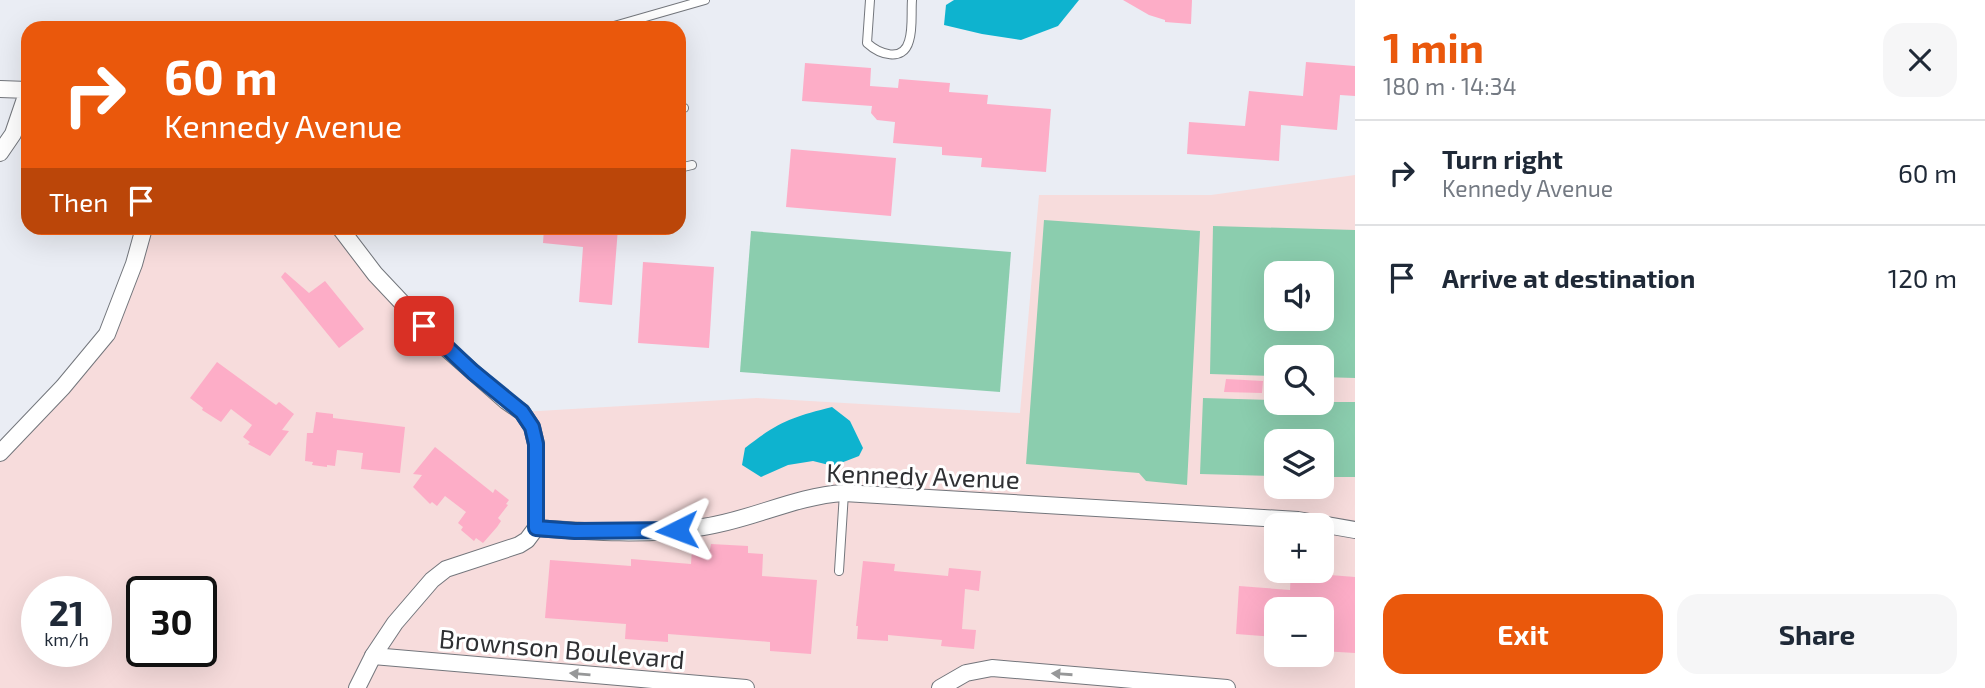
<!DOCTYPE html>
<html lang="en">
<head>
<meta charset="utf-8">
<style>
  :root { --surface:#fff; --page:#f6f6f7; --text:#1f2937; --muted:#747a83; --line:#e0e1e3; --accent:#ea580c }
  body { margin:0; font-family:"Exo 2",sans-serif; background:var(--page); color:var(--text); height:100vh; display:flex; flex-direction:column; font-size:26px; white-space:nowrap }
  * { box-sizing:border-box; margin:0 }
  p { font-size:23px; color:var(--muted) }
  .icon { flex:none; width:38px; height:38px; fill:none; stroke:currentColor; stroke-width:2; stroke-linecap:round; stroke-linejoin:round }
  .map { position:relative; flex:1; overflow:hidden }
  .side { display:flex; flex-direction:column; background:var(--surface); width:630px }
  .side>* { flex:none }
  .guide { position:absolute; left:21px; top:21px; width:665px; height:214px; border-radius:21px; box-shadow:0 7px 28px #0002; background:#ea580c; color:#fff; overflow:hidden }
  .buttons { position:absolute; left:1264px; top:261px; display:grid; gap:14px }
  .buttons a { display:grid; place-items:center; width:70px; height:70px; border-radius:14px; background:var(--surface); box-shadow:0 7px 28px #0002; font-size:35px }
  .speed { position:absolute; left:21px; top:576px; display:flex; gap:14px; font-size:35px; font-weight:700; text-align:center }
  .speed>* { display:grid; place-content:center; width:91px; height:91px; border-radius:50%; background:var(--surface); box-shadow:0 7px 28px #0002; line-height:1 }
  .speed small { font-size:18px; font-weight:400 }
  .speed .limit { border:4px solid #111; border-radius:10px; background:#fff; color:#111 }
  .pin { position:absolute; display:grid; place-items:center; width:60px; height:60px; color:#fff; margin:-30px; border-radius:14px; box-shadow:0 4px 10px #0006 }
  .me { position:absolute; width:77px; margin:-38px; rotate:267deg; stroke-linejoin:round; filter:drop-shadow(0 0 5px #0008) }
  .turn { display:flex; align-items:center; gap:24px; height:147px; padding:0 28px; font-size:32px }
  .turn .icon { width:91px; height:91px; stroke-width:2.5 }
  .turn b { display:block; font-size:49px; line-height:60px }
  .then { display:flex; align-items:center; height:66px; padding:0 28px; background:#0003; gap:14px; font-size:26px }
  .round { display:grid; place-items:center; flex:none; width:74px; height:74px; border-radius:21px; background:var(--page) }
  .summary { display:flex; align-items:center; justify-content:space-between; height:119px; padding:0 28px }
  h1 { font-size:42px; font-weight:700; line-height:52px; color:var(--accent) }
  .action { display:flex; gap:14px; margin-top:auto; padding:14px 28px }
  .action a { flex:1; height:80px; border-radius:21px; background:var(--accent); color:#fff; font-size:28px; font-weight:700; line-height:80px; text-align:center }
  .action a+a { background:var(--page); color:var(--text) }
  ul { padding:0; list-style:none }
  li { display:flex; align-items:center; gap:21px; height:105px; padding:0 28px; border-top:2px solid var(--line) }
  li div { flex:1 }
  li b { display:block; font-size:26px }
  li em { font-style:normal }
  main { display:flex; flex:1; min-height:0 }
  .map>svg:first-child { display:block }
  .education { fill:#f7dcdc; fill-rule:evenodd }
  .green { fill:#8bcdae; fill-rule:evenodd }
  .water { fill:#0eb3cf }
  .building { fill:#fdadc7 }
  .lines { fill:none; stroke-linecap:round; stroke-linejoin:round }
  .service-casing { stroke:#73767c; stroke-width:10 }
  .minor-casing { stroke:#73767c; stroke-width:18 }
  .service { stroke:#fff; stroke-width:8 }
  .minor { stroke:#fff; stroke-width:16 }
  .oneway { fill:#979899 }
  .route-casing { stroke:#114b97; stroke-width:18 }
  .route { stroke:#1a73e8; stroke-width:12 }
  .labels { text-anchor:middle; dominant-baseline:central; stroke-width:6; stroke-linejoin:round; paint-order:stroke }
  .street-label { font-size:26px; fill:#2f3033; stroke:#fff }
</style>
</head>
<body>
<main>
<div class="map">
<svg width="1355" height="688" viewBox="0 0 1355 688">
  <rect width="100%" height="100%" fill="#eaedf4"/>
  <path class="education" d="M1355,175V688H0V453L107,334L144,228H340L375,274L522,412L757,398L1020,413L1039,195H1211ZM1276,273H1321V318H1276ZM1276,357H1321V402H1276ZM1276,441H1321V486H1276ZM1276,525H1321V570H1276ZM37,592H96V651H37ZM142,592H201V651H142ZM1276,609H1321V654H1276Z"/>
  <g class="green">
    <path d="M1044,220L1200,231L1187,485L1146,481L1139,473L1026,464Z"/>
    <path d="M1213,226L1355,230V378L1321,377V357H1276V376L1210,374ZM1276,273H1321V318H1276Z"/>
    <path d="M751,231L1011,252L1000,392L740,372Z"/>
    <path d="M1203,398L1276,400V402H1355V477H1321V441H1276V476L1200,474Z"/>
  </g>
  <g class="water">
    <path d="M954,0H1079L1058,26L1021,40L982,34L944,25L946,5Z"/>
    <path d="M832,407L850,421L863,448L859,456L833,466L813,461L788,465L761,477L742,465L745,448C778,422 792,417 832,407Z"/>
  </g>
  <g class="building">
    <path d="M1123,0H1192L1191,24L1165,22V20L1149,15Z"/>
    <path d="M1306,62L1355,66V96L1340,95L1337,130L1281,125L1279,161L1187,154L1189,122L1245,126L1249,91L1303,96Z"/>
    <path d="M805,63L871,68L870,86L898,88L899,79L950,83L949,92L988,95L987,104L1051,109L1046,172L981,167L982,158L942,155V147L893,143L895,122L877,120L871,113L872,106L802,101Z"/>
    <path d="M791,149L896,158L891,216L786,207Z"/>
    <path d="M544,228H618L612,305L579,302L583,247L543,243Z"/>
    <path d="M643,262L714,267L709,348L638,343Z"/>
    <path d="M285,272L309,293L325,281L364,329L339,348L281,277Z"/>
    <path d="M217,362L276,405L279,402L294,414L282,430L289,431L270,456L248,444L250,442L243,437L252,425L231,409L221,422L202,410L203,408L190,398Z"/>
    <path d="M1226,379L1263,381L1262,393L1224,392Z"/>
    <path d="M316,412L333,414V418L405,427L400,473L361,469L363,453L337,450L335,466L327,465V467L312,465L313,462L305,461L307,433H313Z"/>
    <path d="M435,447L493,493L495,489L509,500L506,504L508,505L498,518L501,521L497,527L483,543L476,538L474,541L461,530L463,527L458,523L466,512L445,496L437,506L432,502L430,504L413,487L422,475L413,474Z"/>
    <path d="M711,544L748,546V553L763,554L762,576L817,580L811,654L770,651V642L668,634V642L625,639L626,624L545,618L550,560L631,566V559L691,564L692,548L710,550Z"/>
    <path d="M863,561L895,564L894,571L948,576L949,568L981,571L979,591L965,589L962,629L976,630L974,649L941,646L942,640L888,635V641L857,639L858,626H856Z"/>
    <path d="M1291,570H1331L1330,575L1355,577V653L1321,651V609H1276V637L1236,634L1239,586L1290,590Z"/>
  </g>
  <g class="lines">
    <defs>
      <g id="service">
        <path d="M870,0L867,43C879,54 903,63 909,41C913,29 911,13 912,0"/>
        <path d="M607,28L705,0"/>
        <path d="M679,108H684"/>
        <path d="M679,168L692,165"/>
        <path d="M839,571L844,493"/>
      </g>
      <g id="minor">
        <path d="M0,89L28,90L13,134L0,153"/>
        <path d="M340,228L375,274L440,343L506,401L522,412L532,427L536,444V528"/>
        <path d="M0,453L63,387L107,334L134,264L144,228"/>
        <path d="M536,528C591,532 649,536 703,527C752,520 794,496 844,493L1298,520L1355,530"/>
        <path d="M373,656L746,688"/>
        <path d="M357,688L373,656L395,623L432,580L446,569L519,545L527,540L536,528"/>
        <path d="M940,688L966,673L992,668L1227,688"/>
      </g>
    </defs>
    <use href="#service" class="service-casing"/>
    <use href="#minor" class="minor-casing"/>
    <use href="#service" class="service"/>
    <use href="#minor" class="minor"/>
  </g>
  <defs><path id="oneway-solid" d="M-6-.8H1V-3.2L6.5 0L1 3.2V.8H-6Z" transform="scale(1.75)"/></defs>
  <g class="oneway">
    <use href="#oneway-solid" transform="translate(580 674) rotate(-175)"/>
    <use href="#oneway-solid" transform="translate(1062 674) rotate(-176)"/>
  </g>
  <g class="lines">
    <defs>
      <path id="route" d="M424,326L473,372L522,412L532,427L536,444V528L575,531L677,530"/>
    </defs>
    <use href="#route" class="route-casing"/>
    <use href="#route" class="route"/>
  </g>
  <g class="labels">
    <g class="street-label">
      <text transform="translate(923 475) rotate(2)">Kennedy Avenue</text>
      <text transform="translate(562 648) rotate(5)">Brownson Boulevard</text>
    </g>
  </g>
</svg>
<div class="buttons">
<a><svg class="icon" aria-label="sound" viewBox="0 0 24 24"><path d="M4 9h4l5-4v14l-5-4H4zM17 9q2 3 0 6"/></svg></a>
<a><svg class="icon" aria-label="search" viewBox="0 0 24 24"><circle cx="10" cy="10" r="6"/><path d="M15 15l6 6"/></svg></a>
<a><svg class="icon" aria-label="layers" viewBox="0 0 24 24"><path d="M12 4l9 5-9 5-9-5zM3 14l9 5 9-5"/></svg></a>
<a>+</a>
<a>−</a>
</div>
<div class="speed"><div>21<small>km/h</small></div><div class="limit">30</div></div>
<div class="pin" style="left:424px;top:326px;background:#d93025"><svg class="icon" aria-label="arrive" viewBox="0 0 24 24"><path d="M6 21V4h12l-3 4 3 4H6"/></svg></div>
<svg class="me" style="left:677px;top:530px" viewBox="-20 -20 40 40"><path d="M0-17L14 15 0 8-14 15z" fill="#1a73e8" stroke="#fff" stroke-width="4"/></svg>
<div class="guide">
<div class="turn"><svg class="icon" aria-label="right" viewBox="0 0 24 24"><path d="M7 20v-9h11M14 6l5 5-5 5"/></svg><div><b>60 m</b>Kennedy Avenue</div></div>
<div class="then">Then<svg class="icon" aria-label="arrive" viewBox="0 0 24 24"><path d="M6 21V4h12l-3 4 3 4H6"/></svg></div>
</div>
</div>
<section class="side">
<div class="summary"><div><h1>1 min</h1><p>180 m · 14:34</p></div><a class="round"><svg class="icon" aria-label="close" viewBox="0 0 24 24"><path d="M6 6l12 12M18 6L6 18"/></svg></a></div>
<ul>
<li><svg class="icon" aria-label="right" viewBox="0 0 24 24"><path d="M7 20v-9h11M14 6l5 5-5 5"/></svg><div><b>Turn right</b><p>Kennedy Avenue</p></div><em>60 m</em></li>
<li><svg class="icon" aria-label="arrive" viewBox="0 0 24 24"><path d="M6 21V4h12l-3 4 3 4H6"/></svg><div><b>Arrive at destination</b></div><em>120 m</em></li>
</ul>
<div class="action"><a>Exit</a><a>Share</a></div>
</section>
</main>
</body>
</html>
